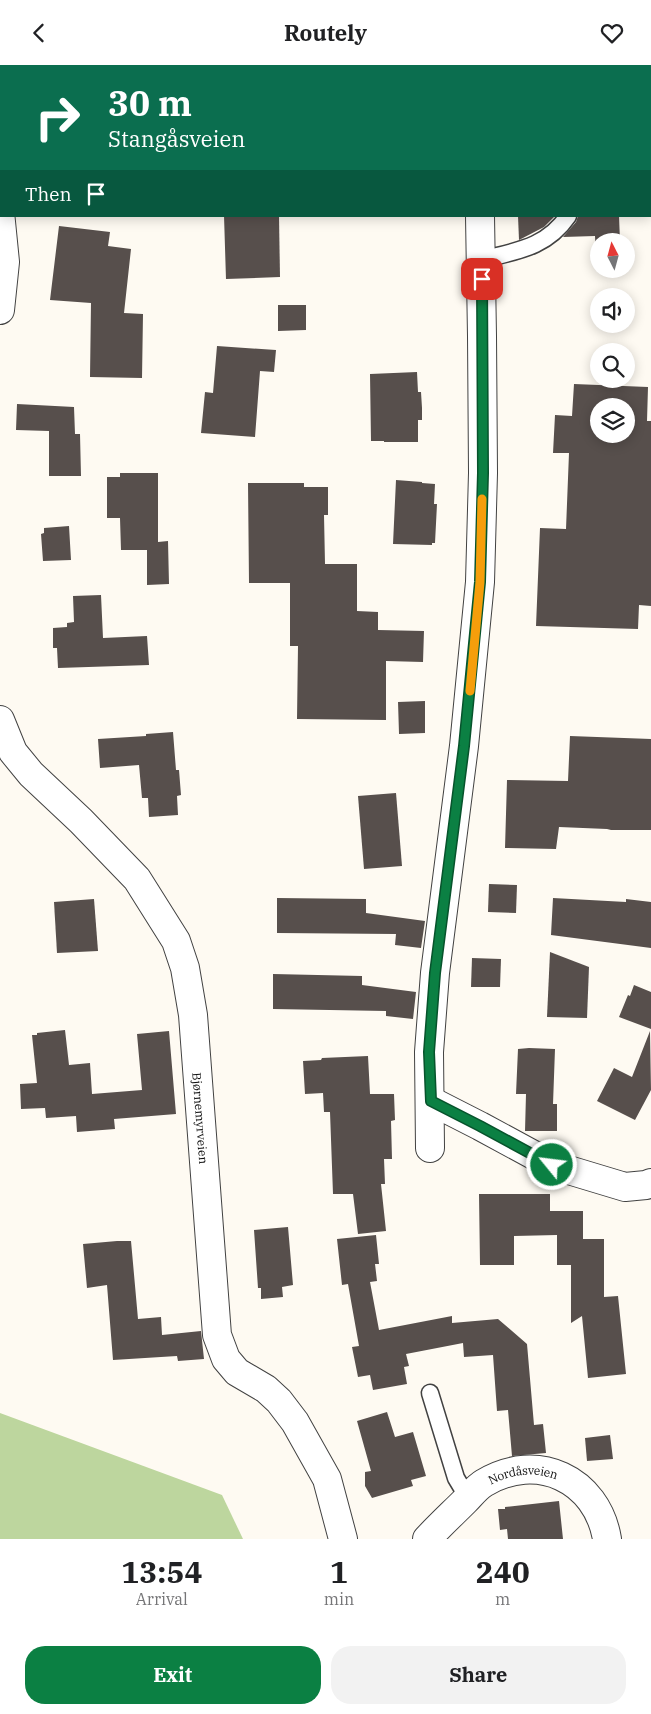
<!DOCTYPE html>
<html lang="en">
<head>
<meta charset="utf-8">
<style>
  :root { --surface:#fff; --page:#f2f2f2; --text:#202124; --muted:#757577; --accent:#0b8043 }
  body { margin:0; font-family:"IBM Plex Serif",serif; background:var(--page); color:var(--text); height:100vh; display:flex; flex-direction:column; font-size:19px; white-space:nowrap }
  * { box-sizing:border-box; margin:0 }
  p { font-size:16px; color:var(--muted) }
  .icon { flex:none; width:28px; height:28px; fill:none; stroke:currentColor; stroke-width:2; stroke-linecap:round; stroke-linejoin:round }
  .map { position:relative; height:1474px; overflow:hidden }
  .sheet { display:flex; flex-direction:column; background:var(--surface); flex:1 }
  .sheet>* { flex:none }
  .banner { position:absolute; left:0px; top:0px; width:651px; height:152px; box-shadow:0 2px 12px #0003; background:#0b6e4f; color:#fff; overflow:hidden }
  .needle { width:32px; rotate:354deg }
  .fabs { position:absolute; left:590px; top:168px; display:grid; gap:10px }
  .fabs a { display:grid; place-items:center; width:45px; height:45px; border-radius:50%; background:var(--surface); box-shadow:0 2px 12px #0003; font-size:25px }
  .pin { position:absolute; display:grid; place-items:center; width:42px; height:42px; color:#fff; margin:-21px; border-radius:10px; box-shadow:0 2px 8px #0006 }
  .me { position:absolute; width:55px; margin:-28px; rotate:299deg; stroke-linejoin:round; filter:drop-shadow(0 0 4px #0008) }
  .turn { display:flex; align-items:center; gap:18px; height:105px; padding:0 25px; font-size:22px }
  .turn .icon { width:65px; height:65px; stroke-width:2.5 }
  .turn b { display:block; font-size:35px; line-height:42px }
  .then { display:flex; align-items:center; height:48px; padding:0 25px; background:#0003; gap:10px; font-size:19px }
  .eta { display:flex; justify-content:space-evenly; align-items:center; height:85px; text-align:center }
  .eta b { font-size:30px; font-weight:700; line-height:35px }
  .action { display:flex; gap:10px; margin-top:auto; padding:10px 25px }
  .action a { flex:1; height:58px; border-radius:20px; background:var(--accent); color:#fff; font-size:20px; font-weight:700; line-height:58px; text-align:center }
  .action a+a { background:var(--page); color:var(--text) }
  header { display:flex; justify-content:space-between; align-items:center; height:65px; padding:0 25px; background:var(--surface); font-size:22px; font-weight:700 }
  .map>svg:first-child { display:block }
  .forest { fill:#bdd69e }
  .building { fill:#574f4c; fill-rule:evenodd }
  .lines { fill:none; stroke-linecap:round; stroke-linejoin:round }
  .lane-casing { stroke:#424242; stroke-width:19 }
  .street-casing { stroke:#424242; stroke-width:30 }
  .lane { stroke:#fff; stroke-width:16 }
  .street { stroke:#fff; stroke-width:28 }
  .route-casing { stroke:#07532c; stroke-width:12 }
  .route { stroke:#0b8043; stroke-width:9 }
  .slow { stroke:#f59e0b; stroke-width:9 }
  .labels { text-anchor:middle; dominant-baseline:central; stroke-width:5; stroke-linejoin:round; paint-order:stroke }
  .street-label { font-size:12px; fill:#0f0f0f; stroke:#fff }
</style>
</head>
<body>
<header><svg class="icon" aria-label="back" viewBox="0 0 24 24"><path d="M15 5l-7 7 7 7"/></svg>Routely<svg class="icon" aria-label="heart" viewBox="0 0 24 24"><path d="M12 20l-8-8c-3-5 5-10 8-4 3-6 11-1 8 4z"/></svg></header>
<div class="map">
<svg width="651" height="1474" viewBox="0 0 651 1474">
  <rect width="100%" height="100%" fill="#fefaf2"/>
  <path class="forest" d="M0,1348L222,1430L243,1474H0Z"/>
  <g class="building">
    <path d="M224,151H279L280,212L226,214Z"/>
    <path d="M518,151H555L544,162L519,175Z"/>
    <path d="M578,151H619L620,176H599V191H596L595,171L563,172L576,157Z"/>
    <path d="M59,161L110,167L108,181L131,184L124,248L143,249L142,313L90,312L91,238L50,235Z"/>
    <path d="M278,240H306V265L278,266Z"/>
    <path d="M217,281L276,285L274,307L260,306L255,372L201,368L205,327L213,328Z"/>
    <path d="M417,307L418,327H421L422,343V355H418V377H384V376H371L370,309Z"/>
    <path d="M574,319L648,322L647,356H651V541L639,540L638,564L536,561L540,463L566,464L569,388H553L555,350L572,351ZM599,341H626V369H599Z"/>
    <path d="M17,339L74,342L75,369H80L81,411H49V366L16,365Z"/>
    <path d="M120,408H158V477L168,476L169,519L147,520V485H121L120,453H107V412H120Z"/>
    <path d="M396,415L422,417V418L435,419L434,439H437L435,478H432V480L393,479Z"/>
    <path d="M248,418H304V422H328V450H324L325,499H357V546L378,547V565L424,566L423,597L386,596V655L297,654L298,581H290V518H249Z"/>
    <path d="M69,461L71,495L43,496L41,469L44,468V463Z"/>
    <path d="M101,530L103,573L147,571L149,600L58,603L57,583H53V563L67,562V558L74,557L73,531Z"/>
    <path d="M425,636V668L399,669L398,637Z"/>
    <path d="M173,667L176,705H179L181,730L177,731L178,750L149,752L148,733H142L139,700L100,703L98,674L146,671V669Z"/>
    <path d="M570,671L651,674V765H611L607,764L559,762L556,784L505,783L507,715L568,716Z"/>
    <path d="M396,728L402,801L364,804L358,731Z"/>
    <path d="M489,819L517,820L516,848L488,847Z"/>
    <path d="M277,833L366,834V848L425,856L421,883L395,880L396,869L277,868Z"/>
    <path d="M553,833L626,837V834L651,837V883L551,870Z"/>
    <path d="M94,834L98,886L57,888L54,837Z"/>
    <path d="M550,887L589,902L587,953L547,952Z"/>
    <path d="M472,893L501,894L500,922H471Z"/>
    <path d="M273,909L362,911V920L416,927L413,954L386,951V946L273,944Z"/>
    <path d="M634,920L651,927V964L619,952L628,930L630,931Z"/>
    <path d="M65,965L69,1000L90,998L92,1029L142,1025L137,969L169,966L176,1049L114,1054L115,1064L77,1067L76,1051L46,1053L45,1043L21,1044L20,1019L37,1018L32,970H37V968Z"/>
    <path d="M650,966L651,1025L635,1055L597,1036L614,1003L632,1012Z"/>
    <path d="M529,983L555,984L553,1039H557V1066H525L526,1029H516L518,984Z"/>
    <path d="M368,991L370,1029H394L395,1055L391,1056L392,1094H384L385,1119H381L386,1166L358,1169L353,1129H333L330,1047H324L323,1028L305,1029L303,996L321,995L322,993Z"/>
    <path d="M479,1129H550V1146H583V1174H604V1232L618,1231L626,1309L588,1313L582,1251L571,1258V1200H557V1170L514,1171V1200H480Z"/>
    <path d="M288,1162L293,1220L282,1222L283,1232L261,1234V1223H258L254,1165Z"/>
    <path d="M376,1170L379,1199H375L377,1216L370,1217L379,1265L452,1251V1258L498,1254L527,1279L534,1360L543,1359L546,1388L512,1391L508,1345L497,1346L493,1290L464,1292L463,1278L406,1289L409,1301L404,1302L407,1319L373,1325L370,1310L358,1312L352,1282L359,1281L348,1219L342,1220L337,1174Z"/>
    <path d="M117,1176H131L138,1254L161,1252L162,1270L201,1266L204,1294L178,1296L177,1291L113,1295L107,1220L87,1223L83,1179Z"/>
    <path d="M387,1347L395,1372L413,1367L426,1411L411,1415L413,1421L372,1433L365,1421V1407L371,1406L357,1356Z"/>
    <path d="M610,1370L613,1394L587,1396L585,1373Z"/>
    <path d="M559,1436L563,1474H508L507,1464L500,1465L498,1444H505V1442Z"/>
  </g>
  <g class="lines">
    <defs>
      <g id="lane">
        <path d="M650,133L651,134"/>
        <path d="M481,195C516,186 546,183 568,151"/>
        <path d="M430,1328L456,1413L468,1433"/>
      </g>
      <g id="street">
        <path d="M476,0V1"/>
        <path d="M32,1V0"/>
        <path d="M0,91L1,89"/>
        <path d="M0,147L5,197L0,245"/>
        <path id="s1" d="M0,655L13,687L31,709L81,756L137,814L176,876L185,903L193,950L217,1270L226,1294L237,1307L266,1324L279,1336L295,1357L327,1414L343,1474"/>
        <path d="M431,1036L480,1061L552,1100L625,1122L646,1120L651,1118"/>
        <path d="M430,1083L429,987L435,908L464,681L480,517L483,408L482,271L480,151"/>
        <path id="s2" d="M427,1474C439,1461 452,1449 465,1436C471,1430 477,1422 484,1418C537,1386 597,1414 607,1474"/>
      </g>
    </defs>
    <use href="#lane" class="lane-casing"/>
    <use href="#street" class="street-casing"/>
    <use href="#lane" class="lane"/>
    <use href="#street" class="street"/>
  </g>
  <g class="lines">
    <defs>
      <path id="route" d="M482,214L483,408L480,517L464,681L435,908L429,987L431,1036L480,1061L552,1100"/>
    </defs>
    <use href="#route" class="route-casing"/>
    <use href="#route" class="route"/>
    <path class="slow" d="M470,626L480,517L482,434"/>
  </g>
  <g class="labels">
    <g class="street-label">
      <text stroke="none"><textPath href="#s1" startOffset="465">Bjørnemyrveien</textPath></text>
      <text stroke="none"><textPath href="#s2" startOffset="121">Nordåsveien</textPath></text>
    </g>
  </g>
</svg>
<div class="fabs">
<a><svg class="needle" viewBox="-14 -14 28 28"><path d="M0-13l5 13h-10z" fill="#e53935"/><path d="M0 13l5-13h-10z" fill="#757577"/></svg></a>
<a><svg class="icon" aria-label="sound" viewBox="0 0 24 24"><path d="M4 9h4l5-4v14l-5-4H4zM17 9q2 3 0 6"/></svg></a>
<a><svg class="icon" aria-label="search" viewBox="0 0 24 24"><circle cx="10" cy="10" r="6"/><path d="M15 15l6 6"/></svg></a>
<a><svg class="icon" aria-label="layers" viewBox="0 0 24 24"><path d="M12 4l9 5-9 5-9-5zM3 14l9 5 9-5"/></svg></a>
</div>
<div class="pin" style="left:482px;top:214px;background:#d93025"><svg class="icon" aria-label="arrive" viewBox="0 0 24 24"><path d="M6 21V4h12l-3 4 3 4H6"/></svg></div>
<svg class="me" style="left:552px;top:1100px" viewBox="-20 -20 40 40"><circle r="17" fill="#0b8043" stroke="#fff" stroke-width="3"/><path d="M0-11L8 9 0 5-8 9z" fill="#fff"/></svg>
<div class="banner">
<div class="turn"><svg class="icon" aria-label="right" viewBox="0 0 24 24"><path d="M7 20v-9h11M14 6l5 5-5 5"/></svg><div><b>30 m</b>Stangåsveien</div></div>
<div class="then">Then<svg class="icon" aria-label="arrive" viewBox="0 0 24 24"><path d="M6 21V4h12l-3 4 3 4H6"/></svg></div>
</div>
</div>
<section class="sheet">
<div class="eta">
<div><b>13:54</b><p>Arrival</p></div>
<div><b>1</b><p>min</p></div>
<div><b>240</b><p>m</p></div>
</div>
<div class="action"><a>Exit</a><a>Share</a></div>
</section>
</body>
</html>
